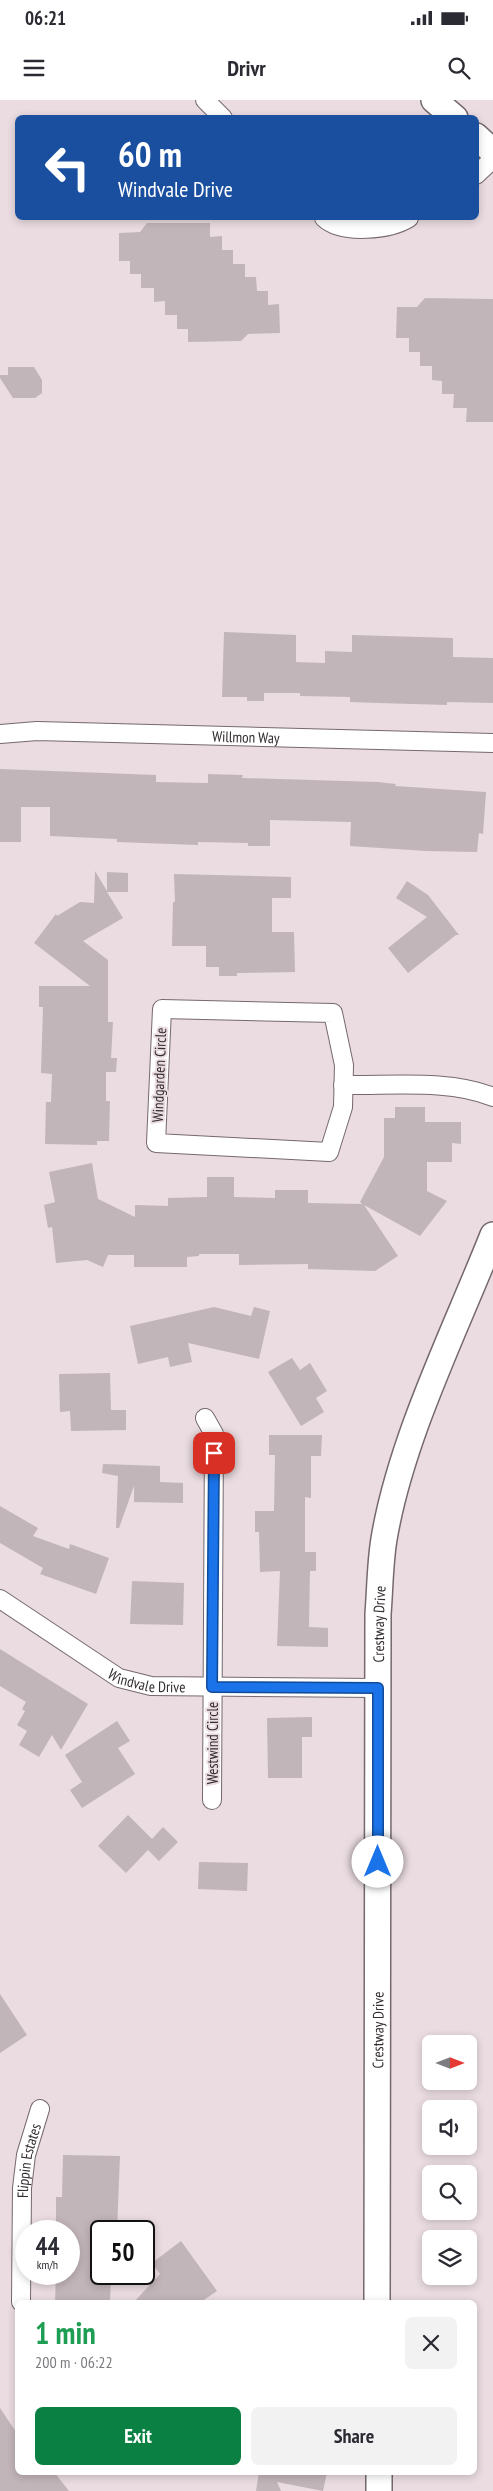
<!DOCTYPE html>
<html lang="en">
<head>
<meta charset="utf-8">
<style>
  :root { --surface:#fff; --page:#f2f2f3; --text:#2b2b33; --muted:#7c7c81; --accent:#0b8043 }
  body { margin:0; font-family:"PT Sans Narrow",sans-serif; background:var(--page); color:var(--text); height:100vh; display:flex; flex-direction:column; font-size:19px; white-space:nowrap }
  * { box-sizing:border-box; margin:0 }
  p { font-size:16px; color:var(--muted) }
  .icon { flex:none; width:28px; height:28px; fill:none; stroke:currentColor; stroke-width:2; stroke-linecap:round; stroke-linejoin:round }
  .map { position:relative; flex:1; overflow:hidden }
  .drawer { position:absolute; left:15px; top:2200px; width:462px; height:175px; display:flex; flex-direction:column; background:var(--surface); border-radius:8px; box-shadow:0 2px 8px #0003 }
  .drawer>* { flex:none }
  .banner { position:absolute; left:15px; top:15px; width:464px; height:105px; border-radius:8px; box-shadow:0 2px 8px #0003; background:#1a4fa0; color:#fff; overflow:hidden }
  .needle { width:32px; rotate:90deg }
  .fabs { position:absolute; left:422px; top:1935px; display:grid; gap:10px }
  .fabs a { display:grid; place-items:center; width:55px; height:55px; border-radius:8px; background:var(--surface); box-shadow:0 2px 8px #0003; font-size:25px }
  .speed { position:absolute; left:15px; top:2120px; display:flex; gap:10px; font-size:25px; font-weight:700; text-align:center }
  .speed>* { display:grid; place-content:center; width:65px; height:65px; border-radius:50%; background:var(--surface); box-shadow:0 2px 8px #0003; line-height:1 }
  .speed small { font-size:12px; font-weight:400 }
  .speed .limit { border:2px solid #111; border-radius:8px; background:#fff; color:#111 }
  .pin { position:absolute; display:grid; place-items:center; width:42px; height:42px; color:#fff; margin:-21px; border-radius:10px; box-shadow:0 2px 8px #0006 }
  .me { position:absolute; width:55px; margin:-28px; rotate:0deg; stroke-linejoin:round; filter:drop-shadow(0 0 4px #0008) }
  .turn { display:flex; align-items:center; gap:18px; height:105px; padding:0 20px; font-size:22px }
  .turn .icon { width:65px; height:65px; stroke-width:2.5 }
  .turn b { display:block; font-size:35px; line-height:42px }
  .round { display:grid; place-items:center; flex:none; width:52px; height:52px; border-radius:8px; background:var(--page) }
  .overview { display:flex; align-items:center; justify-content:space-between; height:85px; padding:0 20px }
  h1 { font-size:30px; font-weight:700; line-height:38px; color:#1e9e55 }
  .action { display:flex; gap:10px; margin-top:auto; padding:10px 20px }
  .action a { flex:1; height:58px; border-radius:8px; background:var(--accent); color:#fff; font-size:20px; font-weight:700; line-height:58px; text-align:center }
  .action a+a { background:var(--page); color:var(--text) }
  .status { display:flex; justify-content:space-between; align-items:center; height:35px; padding:0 25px; background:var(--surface); direction:ltr }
  .status svg { height:14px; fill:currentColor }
  header { display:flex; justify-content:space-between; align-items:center; height:65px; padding:0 20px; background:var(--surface); font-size:22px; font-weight:700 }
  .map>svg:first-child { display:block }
  .building { fill:#c2b5b9 }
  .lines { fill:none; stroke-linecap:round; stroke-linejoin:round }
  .street-casing { stroke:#76696d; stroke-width:20 }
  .secondary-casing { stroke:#76696d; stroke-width:28 }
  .street { stroke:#fff; stroke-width:18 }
  .secondary { stroke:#fff; stroke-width:25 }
  .route-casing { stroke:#114b97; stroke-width:12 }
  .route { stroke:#1a73e8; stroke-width:9 }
  .labels { text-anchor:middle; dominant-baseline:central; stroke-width:4; stroke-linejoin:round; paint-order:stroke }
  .street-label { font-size:15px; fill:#322d2f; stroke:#eadce0 }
</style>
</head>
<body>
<div class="status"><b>06:21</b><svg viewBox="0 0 49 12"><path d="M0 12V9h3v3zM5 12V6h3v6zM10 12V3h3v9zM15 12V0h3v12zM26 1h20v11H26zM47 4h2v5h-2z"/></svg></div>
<header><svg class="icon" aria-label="menu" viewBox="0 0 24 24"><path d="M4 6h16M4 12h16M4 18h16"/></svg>Drivr<svg class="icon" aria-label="search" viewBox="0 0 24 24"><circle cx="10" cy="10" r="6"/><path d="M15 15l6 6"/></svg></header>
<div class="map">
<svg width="493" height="2391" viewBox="0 0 493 2391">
  <rect width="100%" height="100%" fill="#eadce0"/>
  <g class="building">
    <path d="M147,123H210V137L222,136V150H233V164H245V177H256L257,191H268V205L279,204L280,233L248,234L241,241L188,242V229H177V215H165V201L154,202V188H141V174H130V161H119V133L140,132Z"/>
    <path d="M425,198L493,199V322H466L467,308H453L454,294H442V281L432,280V266H420V252H409V238H396L397,207H417Z"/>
    <path d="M8,267H34L42,280V293L35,298H13L0,278V275H8Z"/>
    <path d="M224,532L296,535V562L325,563V551L352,552V535L453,538V557L493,558V603L447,602V605L378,603L350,602V597L300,596V593H264V601H247V597H222Z"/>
    <path d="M0,669L156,675V682L208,683V674L243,675L242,678L378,682L396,684L395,686L486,692L483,734L479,733L477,752L426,751L350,746L351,722L270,720V746H248V743L198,742V745L117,742V739L50,736V707H21V742H0Z"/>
    <path d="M95,771L107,791V772L128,773V792H107L123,818L83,841L108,860V922H113L111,958H117L116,972H106V1001H110L109,1041H97V1045L45,1044L46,1002H51L52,974L41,973L43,907H39V886H90L34,843L56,814L57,816L80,802L94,803Z"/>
    <path d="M174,774L291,777V798H272V832H294L295,872L237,873V876H219V867H206V846H172L173,802H175Z"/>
    <path d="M407,781L428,795L459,835H456L408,873L388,848L427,817L396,798Z"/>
    <path d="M395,1007H425V1022H461V1044L452,1043V1062H427V1091L447,1101L420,1136L364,1105L398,1156L375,1171L308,1169V1164L239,1165V1154H199V1156L187,1157V1167H134V1155H108L103,1167L87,1160L56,1163L52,1127L48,1128L44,1105L55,1102L49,1072L92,1063L98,1099L135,1117V1105L168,1106V1098L207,1097V1077H234V1097L275,1098V1090H308V1103L362,1104L360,1102L384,1057V1018H395Z"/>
    <path d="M214,1207L251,1216L254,1207L270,1211L259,1259L188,1243L192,1262L170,1267L168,1257L138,1264L130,1226Z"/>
    <path d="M292,1258L300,1270L310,1263L327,1291L316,1298L324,1312L301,1326L268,1272Z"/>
    <path d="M110,1273L111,1310H126V1330L71,1331L70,1311L60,1312L59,1274Z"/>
    <path d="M269,1335H322L321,1356H311V1398L305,1397V1452H316V1471H310L309,1527L328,1528V1547L277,1546L280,1471L260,1472L259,1432H255V1411H274L275,1355H269Z"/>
    <path d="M103,1364L160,1366V1382L183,1383V1403L134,1402V1386L119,1428H116L118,1376L102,1373Z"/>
    <path d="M0,1406L38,1428L33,1436L69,1449L70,1444L109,1458L96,1494L40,1474L43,1468L0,1443Z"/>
    <path d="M132,1481L184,1483L183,1525L130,1524Z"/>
    <path d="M0,1549L88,1604L61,1650L52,1635L39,1657L19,1645L27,1631L17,1625L25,1611L22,1609L26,1602L0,1586Z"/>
    <path d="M312,1617V1637H302V1678H268L267,1618Z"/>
    <path d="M117,1621L130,1641L118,1648L135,1674L82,1708L70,1690L82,1682L65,1655Z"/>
    <path d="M128,1715L152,1739L163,1727L178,1742L159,1761L148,1750L126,1773L98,1746Z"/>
    <path d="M199,1762L248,1763L247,1791L198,1789Z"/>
    <path d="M0,1894L27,1935L0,1953Z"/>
    <path d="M63,2055L120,2056L117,2131H101V2174H111L110,2202H55L56,2174H69V2131H56V2097H62Z"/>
    <path d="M181,2141L217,2191L201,2202H134L160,2174L152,2163Z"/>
    <path d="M0,2308L18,2335V2372H54L69,2391H0Z"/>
    <path d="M259,2372H327L323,2391L277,2382L281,2391H256Z"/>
  </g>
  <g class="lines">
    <defs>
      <g id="street">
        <path d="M205,0L223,18"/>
        <path d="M476,75L493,59"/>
        <path d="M324,118C342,135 390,130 409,118"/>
        <path id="s1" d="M0,634L37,631L493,643"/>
        <path d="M162,909L333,913L344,965L343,1007L329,1052L156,1043Z"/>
        <path d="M343,985C390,986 450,979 493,997"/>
        <path d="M205,1318L214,1334L212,1700"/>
        <path id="s2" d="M0,1499L119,1578L151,1586L378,1588"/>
        <path id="s3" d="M21,2202L22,2088L26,2055L40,2009"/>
      </g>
      <g id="secondary">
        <path d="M434,0L455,18"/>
        <path d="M476,36L493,52"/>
        <path id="s4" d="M377,2202L378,1514C380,1489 380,1463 384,1439C401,1338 455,1231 493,1135"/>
        <path d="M379,2372V2391"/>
      </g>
    </defs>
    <use href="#street" class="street-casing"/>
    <use href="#secondary" class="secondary-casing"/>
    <use href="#street" class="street"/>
    <use href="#secondary" class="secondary"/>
  </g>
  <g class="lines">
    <defs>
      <path id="route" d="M214,1353L212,1587L378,1588V1762"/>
    </defs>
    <use href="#route" class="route-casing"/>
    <use href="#route" class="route"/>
  </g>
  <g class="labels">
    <g class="street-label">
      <text stroke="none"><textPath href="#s1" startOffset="246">Willmon Way</textPath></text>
      <text transform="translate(159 975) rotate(-88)">Windgarden Circle</text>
      <text stroke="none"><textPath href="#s4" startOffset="678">Crestway Drive</textPath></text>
      <text stroke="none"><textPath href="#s2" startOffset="171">Windvale Drive</textPath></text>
      <text transform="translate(212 1643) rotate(-90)">Westwind Circle</text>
      <text stroke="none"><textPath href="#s4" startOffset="272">Crestway Drive</textPath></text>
      <text stroke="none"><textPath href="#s3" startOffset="142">Flippin Estates</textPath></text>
    </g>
  </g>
</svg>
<div class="fabs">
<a><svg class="needle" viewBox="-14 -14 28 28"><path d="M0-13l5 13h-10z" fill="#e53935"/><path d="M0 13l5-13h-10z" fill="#7c7c81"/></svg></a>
<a><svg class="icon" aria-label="sound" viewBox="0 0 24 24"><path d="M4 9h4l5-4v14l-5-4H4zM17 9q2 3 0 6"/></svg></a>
<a><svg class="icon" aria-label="search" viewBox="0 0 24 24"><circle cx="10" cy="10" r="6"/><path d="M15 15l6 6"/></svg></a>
<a><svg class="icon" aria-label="layers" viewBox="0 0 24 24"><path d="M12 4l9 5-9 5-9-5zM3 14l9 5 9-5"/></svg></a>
</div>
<div class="speed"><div>44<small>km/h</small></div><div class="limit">50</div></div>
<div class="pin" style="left:214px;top:1353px;background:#d93025"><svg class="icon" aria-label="arrive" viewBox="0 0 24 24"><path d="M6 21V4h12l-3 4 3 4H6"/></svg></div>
<svg class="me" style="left:378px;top:1762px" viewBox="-20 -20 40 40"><circle r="19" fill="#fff"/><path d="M0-13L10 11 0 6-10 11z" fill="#1a73e8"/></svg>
<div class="banner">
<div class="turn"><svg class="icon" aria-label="left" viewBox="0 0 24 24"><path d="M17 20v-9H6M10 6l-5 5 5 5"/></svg><div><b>60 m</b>Windvale Drive</div></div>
</div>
<section class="drawer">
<div class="overview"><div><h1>1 min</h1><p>200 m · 06:22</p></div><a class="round"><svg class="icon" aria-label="close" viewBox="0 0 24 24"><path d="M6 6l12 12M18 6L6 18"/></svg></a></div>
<div class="action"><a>Exit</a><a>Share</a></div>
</section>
</div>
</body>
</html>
